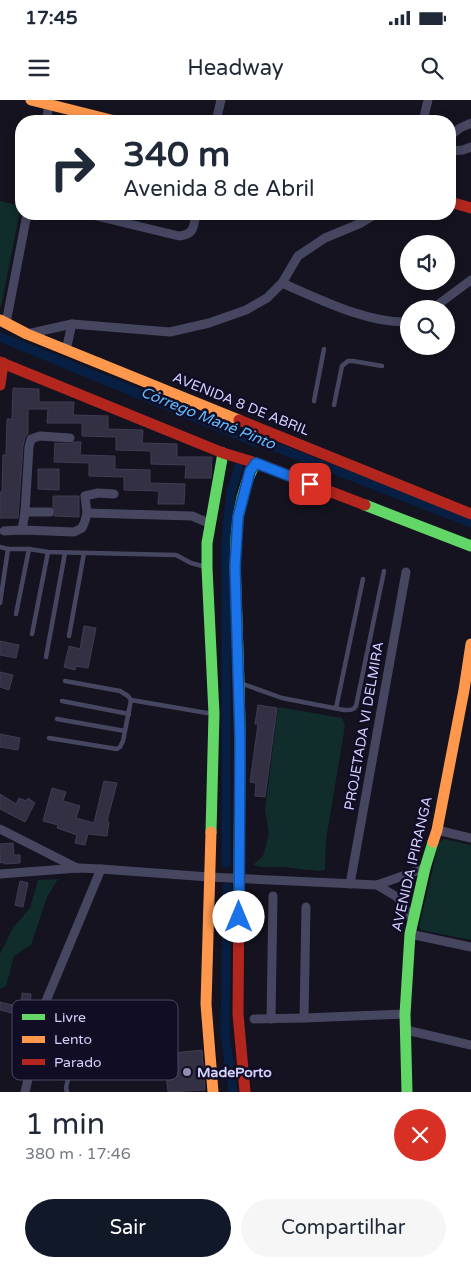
<!DOCTYPE html>
<html lang="pt">
<head>
<meta charset="utf-8">
<style>
  :root { --surface:#fff; --page:#f6f6f7; --text:#1f2937; --muted:#747a83; --accent:#111827 }
  body { margin:0; font-family:"Varela Round",sans-serif; background:var(--page); color:var(--text); height:100vh; display:flex; flex-direction:column; font-size:19px; white-space:nowrap }
  * { box-sizing:border-box; margin:0 }
  p { font-size:16px; color:var(--muted) }
  .icon { flex:none; width:28px; height:28px; fill:none; stroke:currentColor; stroke-width:2; stroke-linecap:round; stroke-linejoin:round }
  .map { position:relative; height:992px; overflow:hidden }
  .sheet { display:flex; flex-direction:column; background:var(--surface); flex:1 }
  .sheet>* { flex:none }
  .top-card { position:absolute; left:15px; top:15px; width:441px; height:105px; border-radius:20px; box-shadow:0 2px 12px #0003; background:#fff; color:var(--text); overflow:hidden }
  .tools { position:absolute; left:400px; top:135px; display:grid; gap:10px }
  .tools a { display:grid; place-items:center; width:55px; height:55px; border-radius:50%; background:var(--surface); box-shadow:0 2px 12px #0003; font-size:25px }
  .pin { position:absolute; display:grid; place-items:center; width:42px; height:42px; color:#fff; margin:-21px; border-radius:10px; box-shadow:0 2px 8px #0006 }
  .me { position:absolute; width:55px; margin:-28px; rotate:0deg; stroke-linejoin:round; filter:drop-shadow(0 0 4px #0008) }
  .turn { display:flex; align-items:center; gap:18px; height:105px; padding:0 25px; font-size:22px }
  .turn .icon { width:65px; height:65px; stroke-width:2.5 }
  .turn b { display:block; font-size:35px; line-height:42px }
  .round { display:grid; place-items:center; flex:none; width:52px; height:52px; border-radius:26px; background:var(--page) }
  .overview { display:flex; align-items:center; justify-content:space-between; height:85px; padding:0 25px }
  h1 { font-size:30px; font-weight:600; line-height:38px }
  .primary-button { display:flex; gap:10px; margin-top:auto; padding:10px 25px }
  .primary-button a { flex:1; height:58px; border-radius:30px; background:var(--accent); color:#fff; font-size:20px; font-weight:600; line-height:58px; text-align:center }
  .primary-button a+a { background:var(--page); color:var(--text) }
  .status { display:flex; justify-content:space-between; align-items:center; height:35px; padding:0 25px; background:var(--surface); direction:ltr }
  .status svg { height:14px; fill:currentColor }
  header { display:flex; justify-content:space-between; align-items:center; height:65px; padding:0 25px; background:var(--surface); font-size:22px; font-weight:600 }
  .map>svg:first-child { display:block }
  .green { fill:#102c2b }
  .water { fill:#071f42 }
  .lines { fill:none; stroke-linecap:round; stroke-linejoin:round }
  .canal { stroke:#071f42; stroke-width:9 }
  .building { fill:#323042; stroke:#403c54 }
  .lane { stroke:#464661; stroke-width:4.5 }
  .street { stroke:#464661; stroke-width:9 }
  .fast { stroke:#63d668; stroke-width:11 }
  .slow { stroke:#ff974d; stroke-width:11 }
  .jam { stroke:#b3261e; stroke-width:11 }
  .route-casing { stroke:#114b97; stroke-width:12 }
  .route { stroke:#1a73e8; stroke-width:9 }
  .poi-dot { fill:#918eb1; stroke:#100d25; stroke-width:2 }
  .labels { text-anchor:middle; dominant-baseline:central; stroke-width:5; stroke-linejoin:round; paint-order:stroke }
  .street-label { font-size:14px; fill:#d4d1ff; stroke:#100d25 }
  .poi-label { font-size:14px; font-weight:bold; fill:#d4d1ff; stroke:#100d25; text-anchor:start }
  .water-label { font-size:15px; font-style:italic; fill:#5fbcff; stroke:#100d25 }
  .key { fill:#100d25; stroke:#4b4866; stroke-width:1 }
  .key-label { font-size:14px; fill:#d4d1ff }
</style>
</head>
<body>
<div class="status"><b>17:45</b><svg viewBox="0 0 49 12"><path d="M0 12V9h3v3zM5 12V6h3v6zM10 12V3h3v9zM15 12V0h3v12zM26 1h20v11H26zM47 4h2v5h-2z"/></svg></div>
<header><svg class="icon" aria-label="menu" viewBox="0 0 24 24"><path d="M4 6h16M4 12h16M4 18h16"/></svg>Headway<svg class="icon" aria-label="search" viewBox="0 0 24 24"><circle cx="10" cy="10" r="6"/><path d="M15 15l6 6"/></svg></header>
<div class="map">
<svg width="471" height="992" viewBox="0 0 471 992">
  <rect width="100%" height="100%" fill="#14131f"/>
  <g class="green">
    <path d="M0,101L21,106L1,207L0,208Z"/>
    <path d="M278,607L342,618L345,626L326,740L325,770L320,771L282,767H261L253,765L263,756L269,734L265,710Z"/>
    <path d="M444,739L471,745V840L421,830L419,827L439,742Z"/>
    <path d="M58,779L47,797L31,845L14,856L6,886L0,889V854L13,828L30,808L38,780Z"/>
  </g>
  <path class="water" d="M0,232L262,338L257,348L0,242Z"/>
  <g class="lines">
    <g class="canal">
      <path d="M250,337L471,423"/>
      <path d="M226,763V439L231,392L239,366"/>
      <path d="M227,787L225,934L233,992"/>
    </g>
  </g>
  <g class="building">
    <path d="M13,288L39,289V302H74L73,315L108,316V329L143,330L142,343L177,344V357H212L211,378H185L186,365L151,364V351L116,350V337L82,336V323H47L48,309H28V334L25,337L23,346L18,418H0V392H2L3,355H6L7,319H12Z"/>
    <path d="M74,342H81L80,355L115,356V369L150,370V383L185,384L184,404H158L159,391L124,390V377L89,376V363L54,362L55,343L70,344Z"/>
    <path d="M38,369H59V390L38,389Z"/>
    <path d="M53,396H79V417L54,416L56,412L53,407Z"/>
    <path d="M84,526L96,528L88,568L76,566L75,570L64,567L69,546L80,549Z"/>
    <path d="M0,541L19,545L16,558L0,555Z"/>
    <path d="M0,572L13,575L9,590L0,587Z"/>
    <path d="M258,605L277,608L265,697L255,696L256,683L250,682L258,624H255Z"/>
    <path d="M0,634L20,638L18,650L0,647Z"/>
    <path d="M104,681L117,683L107,721L109,722L107,736L88,734L85,745L75,743L77,735L57,728L58,725L43,721L52,688L66,692L63,701L80,706L76,718L94,723Z"/>
    <path d="M0,694L16,704L19,698L26,701L28,698L35,703L25,722L0,709Z"/>
    <path d="M13,743L14,755H20V763L4,764V762L0,763V744Z"/>
    <path d="M20,781L28,783L23,807L15,805Z"/>
    <path d="M22,893L31,894L30,905L38,906L30,942L17,939L20,927L16,926L19,915L0,910V902L21,907Z"/>
    <path d="M202,950L205,990L168,992L164,954Z"/>
  </g>
  <g class="lines">
    <g class="lane">
      <path d="M314,301L324,249"/>
      <path d="M334,305L342,266L348,261H353L382,266"/>
      <path d="M0,447L8,449H29L48,452L176,455L191,463L206,467"/>
      <path d="M0,503L8,449"/>
      <path d="M16,514L29,449"/>
      <path d="M32,534L48,452"/>
      <path d="M69,536L84,453"/>
      <path d="M46,557L65,453"/>
      <path d="M240,583L282,598L344,610C349,610 353,611 356,606L384,471"/>
      <path d="M131,600L213,614"/>
      <path d="M62,601L129,614"/>
      <path d="M336,608L363,479"/>
      <path d="M57,619L125,631"/>
      <path d="M49,638L117,649L120,647L123,641L131,600L128,596L120,591L65,581"/>
      <path d="M67,992L66,988L78,934"/>
    </g>
    <g class="street">
      <path d="M46,21L50,0"/>
      <path d="M216,21L221,0"/>
      <path d="M423,21L428,0"/>
      <path d="M450,36L460,28L471,23"/>
      <path d="M450,51L463,50L471,47"/>
      <path d="M88,114L179,136C195,134 193,127 196,114"/>
      <path d="M282,183C319,199 368,224 409,222"/>
      <path d="M432,209L471,180"/>
      <path d="M6,223L27,114"/>
      <path d="M27,234L72,224L170,232L209,223L246,210L267,198L282,183L298,156L325,138L361,123L376,114"/>
      <path d="M66,250L72,224"/>
      <path d="M25,412H50"/>
      <path d="M87,413L192,416L211,424"/>
      <path d="M22,430L25,412L29,347L31,339L40,336L70,338"/>
      <path d="M4,431L22,430L74,432L82,428L85,421L87,413L85,396L98,393L114,394"/>
      <path d="M0,729L77,768"/>
      <path d="M437,730L471,738"/>
      <path d="M0,774L78,768L101,769L209,777L377,785L425,768"/>
      <path d="M350,784L406,472"/>
      <path d="M377,785L397,797L413,820"/>
      <path d="M410,834L471,847"/>
      <path d="M304,918L306,807"/>
      <path d="M254,919L304,918L405,914"/>
      <path d="M271,919L273,796"/>
      <path d="M406,930L471,945"/>
      <path d="M25,992L46,901L101,769"/>
    </g>
    <g class="fast">
      <path d="M365,405L471,446"/>
      <path d="M211,732L214,614L207,468V443L223,353"/>
      <path d="M239,785C239,737 240,688 240,640C240,600 238,559 237,519C235,471 230,405 256,363"/>
      <path d="M407,992L405,914L410,834L425,768L433,742"/>
    </g>
    <g class="slow">
      <path d="M31,0L115,21"/>
      <path d="M0,220L27,234L239,320"/>
      <path d="M211,732L206,904L213,992"/>
      <path d="M433,742L437,730L464,590L471,544"/>
    </g>
    <g class="jam">
      <path d="M450,102L471,108"/>
      <path d="M0,262L223,353L256,363L365,405"/>
      <path d="M0,285L3,263"/>
      <path d="M239,320L471,414"/>
      <path d="M239,785L238,914L245,992"/>
    </g>
  </g>
  <g class="lines">
    <defs>
      <path id="route" d="M239,817L240,640L235,467L238,417L250,371L256,363L310,384"/>
    </defs>
    <use href="#route" class="route-casing"/>
    <use href="#route" class="route"/>
  </g>
  <circle class="poi-dot" cx="187" cy="972" r="5"/>
  <g class="labels">
    <g class="street-label">
      <text transform="translate(241 304) rotate(22)">AVENIDA 8 DE ABRIL</text>
      <text transform="translate(364 626) rotate(-80)">PROJETADA VI DELMIRA</text>
      <text transform="translate(412 764) rotate(-77)">AVENIDA IPIRANGA</text>
    </g>
    <g class="poi-label">
      <text x="197" y="972">MadePorto</text>
    </g>
    <g class="water-label">
      <text transform="translate(208 318) rotate(22)">Córrego Mané Pinto</text>
    </g>
  </g>
  <rect x="12" y="900" width="166" height="80" rx="8" class="key"/>
  <rect x="22" y="914" width="23" height="6" fill="#63d668"/>
  <rect x="22" y="936" width="23" height="7" fill="#ff974d"/>
  <rect x="22" y="959" width="23" height="6" fill="#b3261e"/>
  <g class="key-label">
    <text x="54" y="922">Livre</text>
    <text x="54" y="944">Lento</text>
    <text x="54" y="967">Parado</text>
  </g>
</svg>
<div class="tools">
<a><svg class="icon" aria-label="sound" viewBox="0 0 24 24"><path d="M4 9h4l5-4v14l-5-4H4zM17 9q2 3 0 6"/></svg></a>
<a><svg class="icon" aria-label="search" viewBox="0 0 24 24"><circle cx="10" cy="10" r="6"/><path d="M15 15l6 6"/></svg></a>
</div>
<div class="pin" style="left:310px;top:384px;background:#d93025"><svg class="icon" aria-label="arrive" viewBox="0 0 24 24"><path d="M6 21V4h12l-3 4 3 4H6"/></svg></div>
<svg class="me" style="left:239px;top:817px" viewBox="-20 -20 40 40"><circle r="19" fill="#fff"/><path d="M0-13L10 11 0 6-10 11z" fill="#1a73e8"/></svg>
<div class="top-card">
<div class="turn"><svg class="icon" aria-label="right" viewBox="0 0 24 24"><path d="M7 20v-9h11M14 6l5 5-5 5"/></svg><div><b>340 m</b>Avenida 8 de Abril</div></div>
</div>
</div>
<section class="sheet">
<div class="overview"><div><h1>1 min</h1><p>380 m · 17:46</p></div><a class="round" style="background:#d93025;color:#fff"><svg class="icon" aria-label="close" viewBox="0 0 24 24"><path d="M6 6l12 12M18 6L6 18"/></svg></a></div>
<div class="primary-button"><a>Sair</a><a>Compartilhar</a></div>
</section>
</body>
</html>
